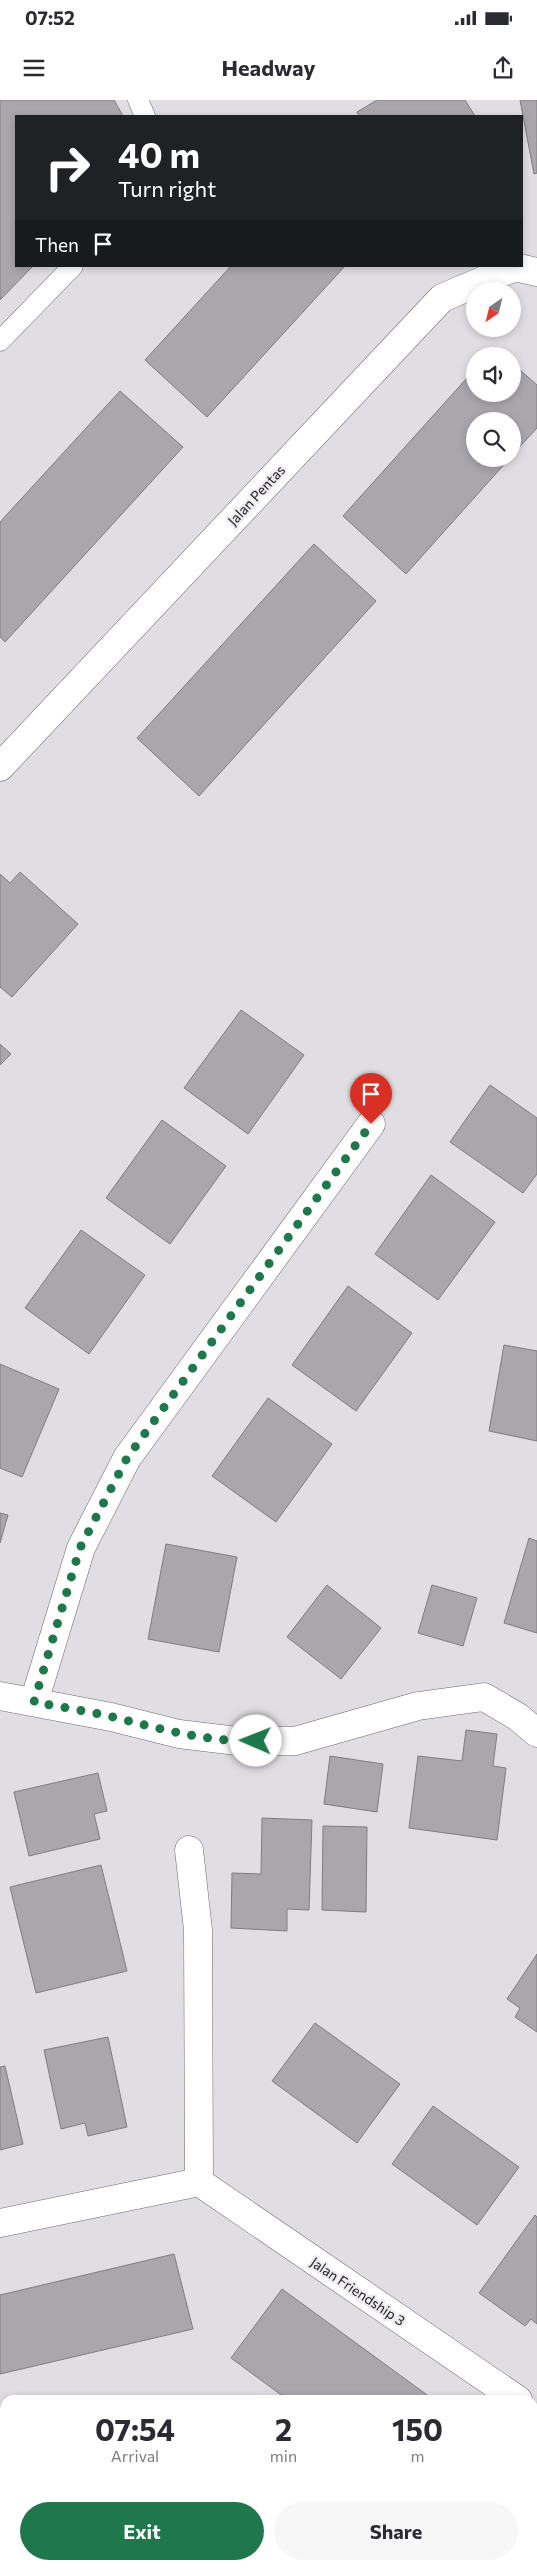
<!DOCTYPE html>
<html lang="en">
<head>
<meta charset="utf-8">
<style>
  :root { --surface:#fff; --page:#f7f7f7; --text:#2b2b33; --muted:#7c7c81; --accent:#1e784c }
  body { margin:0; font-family:Commissioner,sans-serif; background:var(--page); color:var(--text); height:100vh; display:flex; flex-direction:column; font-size:19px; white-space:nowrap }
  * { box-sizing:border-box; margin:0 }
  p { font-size:16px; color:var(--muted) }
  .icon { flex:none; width:28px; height:28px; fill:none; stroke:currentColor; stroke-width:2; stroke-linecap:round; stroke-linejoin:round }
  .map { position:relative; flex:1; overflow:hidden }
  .panel { position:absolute; left:0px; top:2295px; width:538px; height:175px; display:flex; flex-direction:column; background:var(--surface); border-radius:15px 15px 0 0; box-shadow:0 2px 8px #0003 }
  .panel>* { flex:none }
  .guide { position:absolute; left:15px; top:15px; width:508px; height:152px; border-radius:0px; box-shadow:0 2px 8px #0003; background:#202124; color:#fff; overflow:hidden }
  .needle { width:32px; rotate:215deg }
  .controls { position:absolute; left:466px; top:182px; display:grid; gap:10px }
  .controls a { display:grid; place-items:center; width:55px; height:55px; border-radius:50%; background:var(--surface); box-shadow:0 2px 8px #0003; font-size:25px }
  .pin { position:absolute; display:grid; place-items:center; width:42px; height:42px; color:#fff; margin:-51px -21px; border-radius:50% 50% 50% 0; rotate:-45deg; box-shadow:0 0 5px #0007 }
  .pin .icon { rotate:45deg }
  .me { position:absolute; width:55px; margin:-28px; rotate:271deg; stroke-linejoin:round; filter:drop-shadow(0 0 4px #0008) }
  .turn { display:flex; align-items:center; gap:18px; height:105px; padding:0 20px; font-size:22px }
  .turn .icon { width:65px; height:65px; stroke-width:2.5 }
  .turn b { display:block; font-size:35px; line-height:42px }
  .then { display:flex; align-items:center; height:48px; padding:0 20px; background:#0003; gap:10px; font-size:19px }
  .eta { display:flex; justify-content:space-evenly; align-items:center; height:85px; text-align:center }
  .eta b { font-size:30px; font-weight:700; line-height:35px }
  .action { display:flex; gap:10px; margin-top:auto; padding:10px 20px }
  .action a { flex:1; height:58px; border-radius:30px; background:var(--accent); color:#fff; font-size:20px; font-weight:700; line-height:58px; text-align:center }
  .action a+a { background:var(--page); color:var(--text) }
  .status { display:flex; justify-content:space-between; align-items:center; height:35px; padding:0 25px; background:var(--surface); direction:ltr }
  .status svg { height:14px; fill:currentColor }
  header { display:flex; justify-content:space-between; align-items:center; height:65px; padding:0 20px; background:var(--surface); font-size:22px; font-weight:700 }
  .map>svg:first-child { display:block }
  .building { fill:#a9a7ab; stroke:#7f7d81 }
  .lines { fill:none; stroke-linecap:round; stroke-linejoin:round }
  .lane-casing { stroke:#6c6a6e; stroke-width:21 }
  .street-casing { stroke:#6c6a6e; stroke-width:29 }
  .lane { stroke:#fff; stroke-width:20 }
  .street { stroke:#fff; stroke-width:28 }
  .route { stroke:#1e784c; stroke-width:9; stroke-dasharray:0 16.2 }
  .labels { text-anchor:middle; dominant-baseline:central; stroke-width:4.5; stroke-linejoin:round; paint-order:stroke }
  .street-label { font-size:14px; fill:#222123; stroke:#edebef }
</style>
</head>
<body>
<div class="status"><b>07:52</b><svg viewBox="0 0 49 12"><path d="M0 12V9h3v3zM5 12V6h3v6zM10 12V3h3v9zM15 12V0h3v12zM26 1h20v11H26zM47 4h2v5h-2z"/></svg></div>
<header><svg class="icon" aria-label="menu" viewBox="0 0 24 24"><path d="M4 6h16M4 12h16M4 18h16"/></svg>Headway<svg class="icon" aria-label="share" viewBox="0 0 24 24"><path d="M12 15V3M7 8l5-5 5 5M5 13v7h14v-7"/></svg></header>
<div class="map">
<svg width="537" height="2470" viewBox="0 0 537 2470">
  <rect width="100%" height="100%" fill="#e0dee2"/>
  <g class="building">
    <path d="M0,0H114L123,16H16V166H33L0,200Z"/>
    <path d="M377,0H465L475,16H359L357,12Z"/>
    <path d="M520,0H537V73L534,74Z"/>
    <path d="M231,166H345L207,317L145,260Z"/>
    <path d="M495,247L505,256H486Z"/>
    <path d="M512,263L537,285V328L512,355V321H475V359H509L406,474L343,416L475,269V294H512Z"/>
    <path d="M120,291L183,347L5,542L0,537V422Z"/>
    <path d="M314,444L376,501L199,696L137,638Z"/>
    <path d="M20,772L78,824L12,897L0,887V774L10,783Z"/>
    <path d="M241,910L304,955L248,1034L184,988Z"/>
    <path d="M0,944L11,954L0,965Z"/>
    <path d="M490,985L537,1018V1074L523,1093L450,1042Z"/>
    <path d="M162,1020L226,1066L170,1144L106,1098Z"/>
    <path d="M431,1075L495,1122L438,1200L375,1154Z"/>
    <path d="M81,1130L145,1175L89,1254L25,1208Z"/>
    <path d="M348,1186L412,1233L356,1311L292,1265Z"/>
    <path d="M504,1245L537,1251V1341L489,1331Z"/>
    <path d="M0,1264L59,1289L22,1377L0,1368Z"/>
    <path d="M268,1298L332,1344L276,1422L212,1376Z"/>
    <path d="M0,1413L8,1415L0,1443Z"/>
    <path d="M529,1438L537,1441V1533L504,1523Z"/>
    <path d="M166,1444L237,1457L219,1552L148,1539Z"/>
    <path d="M327,1485L381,1528L341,1579L287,1537Z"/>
    <path d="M432,1485L477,1498L463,1546L418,1533Z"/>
    <path d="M466,1630L497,1634L493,1666L506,1668L497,1740L409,1728L418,1656L462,1661Z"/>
    <path d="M330,1656L383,1664L377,1712L324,1704Z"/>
    <path d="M98,1673L107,1711L94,1714L100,1739L29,1756L14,1692Z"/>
    <path d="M262,1718L312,1720L309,1810L287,1809V1831L231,1828L232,1773L261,1774Z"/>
    <path d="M323,1726L367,1727L366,1812L322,1810Z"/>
    <path d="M101,1765L127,1871L36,1893L10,1787Z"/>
    <path d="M537,1854V1932L515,1917L520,1908L507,1899Z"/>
    <path d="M315,1923L400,1984L357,2043L272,1981Z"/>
    <path d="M108,1937L127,2027L88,2036L85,2023L61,2029L44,1950Z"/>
    <path d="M5,1966L23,2044L0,2050V1967Z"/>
    <path d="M433,2006L519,2067L477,2125L392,2064Z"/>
    <path d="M535,2115L537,2117V2224L531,2219L525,2226L479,2193Z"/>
    <path d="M174,2154L193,2229L0,2274V2195Z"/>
    <path d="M282,2189L434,2300H288L231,2258Z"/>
    <path d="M41,2465H118L116,2470H39Z"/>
    <path d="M320,2465H364L371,2470H316Z"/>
  </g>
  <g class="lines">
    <defs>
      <g id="lane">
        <path d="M138,0L145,16"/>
        <path d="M0,241L73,166"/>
      </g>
      <g id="street">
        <path d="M0,667L442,198L515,167L537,172"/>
        <path d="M0,1596L111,1617L179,1634L237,1641H295L418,1606L484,1597L518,1617L537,1633"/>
        <path d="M34,1602L81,1448L127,1358L371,1024"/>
        <path d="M189,1750L198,1830L199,2082"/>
        <path d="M0,2123L199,2082L518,2300"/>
        <path d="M532,2412L537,2406"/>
        <path d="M521,2470L531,2465"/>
      </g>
    </defs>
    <use href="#lane" class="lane-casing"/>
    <use href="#street" class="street-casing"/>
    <use href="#lane" class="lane"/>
    <use href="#street" class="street"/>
  </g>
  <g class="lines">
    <path class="route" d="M256,1641C207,1642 161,1629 113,1617C87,1611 60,1607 34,1602L80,1448L127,1358L371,1024"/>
  </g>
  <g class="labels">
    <g class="street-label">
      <text transform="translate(256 395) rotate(-47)">Jalan Pentas</text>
      <text transform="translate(358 2191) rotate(34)">Jalan Friendship 3</text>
    </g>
  </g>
</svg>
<div class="controls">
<a><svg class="needle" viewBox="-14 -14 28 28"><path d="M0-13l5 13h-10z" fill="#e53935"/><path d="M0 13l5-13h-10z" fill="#7c7c81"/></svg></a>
<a><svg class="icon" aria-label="sound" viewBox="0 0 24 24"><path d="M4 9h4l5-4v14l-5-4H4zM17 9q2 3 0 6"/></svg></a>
<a><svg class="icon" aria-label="search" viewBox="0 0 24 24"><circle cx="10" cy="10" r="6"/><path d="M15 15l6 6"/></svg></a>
</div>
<div class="pin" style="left:371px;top:1024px;background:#d93025"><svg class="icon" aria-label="arrive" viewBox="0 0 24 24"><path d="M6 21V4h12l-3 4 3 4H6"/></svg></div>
<svg class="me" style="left:256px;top:1641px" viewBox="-20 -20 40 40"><circle r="19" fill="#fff"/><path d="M0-13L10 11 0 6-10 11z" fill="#1e784c"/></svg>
<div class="guide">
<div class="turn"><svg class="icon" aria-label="right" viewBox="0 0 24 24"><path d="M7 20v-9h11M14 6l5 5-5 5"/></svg><div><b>40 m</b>Turn right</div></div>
<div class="then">Then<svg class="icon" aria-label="arrive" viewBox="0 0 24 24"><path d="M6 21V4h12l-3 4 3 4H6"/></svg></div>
</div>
<section class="panel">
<div class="eta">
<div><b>07:54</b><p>Arrival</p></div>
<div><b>2</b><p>min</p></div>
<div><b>150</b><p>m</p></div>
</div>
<div class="action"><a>Exit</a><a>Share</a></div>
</section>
</div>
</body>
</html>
